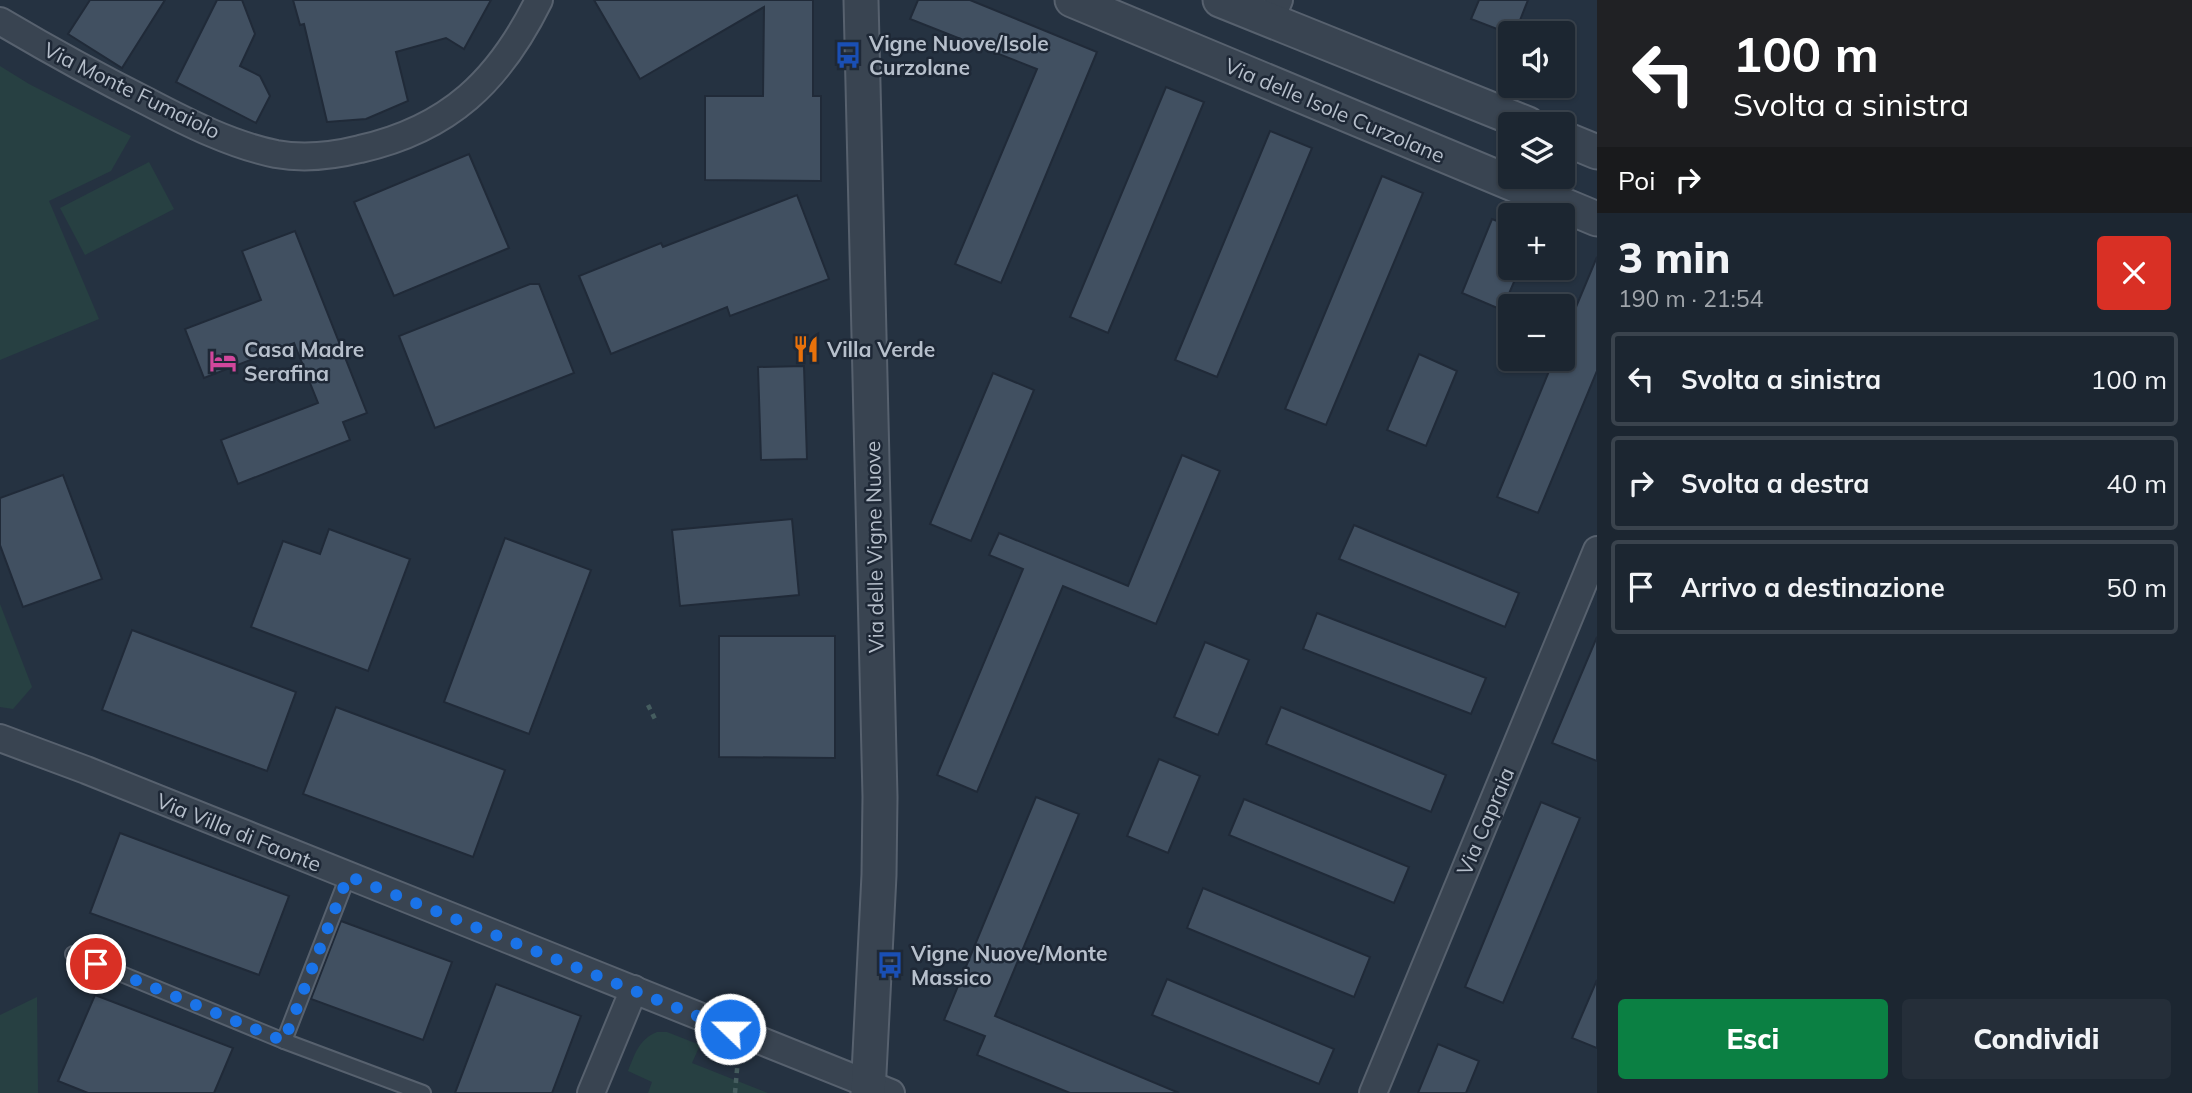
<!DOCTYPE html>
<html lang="it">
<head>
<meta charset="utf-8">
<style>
  :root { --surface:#1c2631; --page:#252e39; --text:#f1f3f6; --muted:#a0a5ab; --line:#3a434d; --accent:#0b8043 }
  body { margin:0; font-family:Mulish,sans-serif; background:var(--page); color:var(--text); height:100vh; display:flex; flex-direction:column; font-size:26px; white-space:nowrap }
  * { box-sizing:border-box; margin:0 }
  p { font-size:23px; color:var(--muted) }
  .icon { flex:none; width:38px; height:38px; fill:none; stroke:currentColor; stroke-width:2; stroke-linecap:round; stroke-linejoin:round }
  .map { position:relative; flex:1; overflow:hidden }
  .drawer { display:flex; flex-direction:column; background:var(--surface); width:595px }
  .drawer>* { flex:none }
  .guide { background:#202124; color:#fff; overflow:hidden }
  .tools { position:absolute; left:1498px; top:21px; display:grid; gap:14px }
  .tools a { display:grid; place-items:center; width:77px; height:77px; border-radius:7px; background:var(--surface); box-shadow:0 2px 5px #0004,0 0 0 2px var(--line); font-size:35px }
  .pin { position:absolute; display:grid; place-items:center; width:60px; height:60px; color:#fff; margin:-30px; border:4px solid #fff; border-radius:50%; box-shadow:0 2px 7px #0007 }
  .me { position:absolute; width:77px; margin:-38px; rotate:292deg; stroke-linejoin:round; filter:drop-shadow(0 0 5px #0008) }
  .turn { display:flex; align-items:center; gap:24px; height:147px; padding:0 21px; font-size:32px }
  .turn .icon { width:91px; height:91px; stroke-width:2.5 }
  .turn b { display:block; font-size:49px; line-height:60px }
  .then { display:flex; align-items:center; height:66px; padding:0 21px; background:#0003; gap:14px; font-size:26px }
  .round { display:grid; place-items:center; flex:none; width:74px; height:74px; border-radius:7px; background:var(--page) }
  .head { display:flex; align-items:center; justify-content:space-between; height:119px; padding:0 21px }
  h1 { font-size:42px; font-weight:800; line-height:52px }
  .primary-button { display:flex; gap:14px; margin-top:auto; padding:14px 21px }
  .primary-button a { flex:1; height:80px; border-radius:7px; background:var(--accent); color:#fff; font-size:28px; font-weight:800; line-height:80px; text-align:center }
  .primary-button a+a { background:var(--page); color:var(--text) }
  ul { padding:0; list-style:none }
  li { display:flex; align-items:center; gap:21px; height:94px; margin:0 14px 10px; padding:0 7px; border:4px solid var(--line); border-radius:7px }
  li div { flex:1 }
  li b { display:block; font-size:26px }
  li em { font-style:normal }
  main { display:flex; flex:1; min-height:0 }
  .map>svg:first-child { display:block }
  .green { fill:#274042 }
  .building { fill:#415061; stroke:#202a38; stroke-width:2 }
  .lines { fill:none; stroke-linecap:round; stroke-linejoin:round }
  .service-casing { stroke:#57616e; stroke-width:18 }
  .minor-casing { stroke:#57616e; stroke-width:30 }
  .tertiary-casing { stroke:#57616e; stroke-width:37 }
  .path { stroke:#455d5f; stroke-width:4.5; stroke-dasharray:5 5; stroke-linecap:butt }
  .service { stroke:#394451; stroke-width:14 }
  .minor { stroke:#394451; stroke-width:26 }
  .tertiary { stroke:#394451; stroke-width:33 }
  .route { stroke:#1a73e8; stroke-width:12; stroke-dasharray:0 21.6 }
  .labels { text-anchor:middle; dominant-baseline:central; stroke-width:5; stroke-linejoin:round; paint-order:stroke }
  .poi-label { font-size:21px; font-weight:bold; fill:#b6bfcb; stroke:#1e2836; text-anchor:start }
  .street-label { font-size:21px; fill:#b6bfcb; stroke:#1e2836 }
</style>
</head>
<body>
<main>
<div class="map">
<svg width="1597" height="1093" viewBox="0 0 1597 1093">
  <rect width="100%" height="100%" fill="#253241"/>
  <g class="green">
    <path d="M0,66L29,84L131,136L111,171L49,201L99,319L0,360Z"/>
    <path d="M149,162L174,209L85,255L60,208Z"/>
    <path d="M0,604L32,687L13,709L0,707Z"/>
    <path d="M37,997L38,1093H0V1015Z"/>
    <path d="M657,1032H667L700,1045L692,1063L768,1093H648L652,1082L628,1071C635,1054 639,1039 657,1032Z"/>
  </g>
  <g class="building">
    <path d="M90,0H165L122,68L68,34Z"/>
    <path d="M217,0H242L255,34L240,66L260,76L270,96L256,123L176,82Z"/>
    <path d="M293,0H491L464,49L446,38L396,52L408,101L366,119L327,122L304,24L300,25Z"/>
    <path d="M594,0H813V96H821V181L705,180V96H763L764,7L640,79Z"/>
    <path d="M918,0H970L1097,52L1001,283L955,264L1037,69L910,19Z"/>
    <path d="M1479,0H1528L1515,33L1510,34L1471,19Z"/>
    <path d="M1166,87L1204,102L1108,333L1070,317Z"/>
    <path d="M1270,131L1312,148L1217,377L1175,360Z"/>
    <path d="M469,154L509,248L394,296L354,202Z"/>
    <path d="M1382,176L1423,193L1326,425L1285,409Z"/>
    <path d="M797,195L829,279L730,316L727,307L611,354L579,276L661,243L663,247Z"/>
    <path d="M1492,219L1510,226V268H1520L1502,310L1462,293Z"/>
    <path d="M295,231L367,413L343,422L350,440L238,484L221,440L318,403L294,343L204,378L185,329L261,300L242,251Z"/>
    <path d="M1597,257V371L1538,513L1497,497L1554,359H1563V338Z"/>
    <path d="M530,284H539L574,373L435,428L399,336Z"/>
    <path d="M1419,354L1457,371L1426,446L1387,430Z"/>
    <path d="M804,366L807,459L761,460L758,367Z"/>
    <path d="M993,373L1034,390L971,541L930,524Z"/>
    <path d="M1182,455L1220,471L1156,624L1063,586L977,792L937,775L1023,569L989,555L999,533L1128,586Z"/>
    <path d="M63,475L102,579L23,607L0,545V498Z"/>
    <path d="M792,519L799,595L680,606L672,530Z"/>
    <path d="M1354,525L1519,593L1505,627L1339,559Z"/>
    <path d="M329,529L410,559L368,671L251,627L283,541L320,554Z"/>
    <path d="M505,538L591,570L529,734L444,702Z"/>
    <path d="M1317,613L1486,678L1471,714L1303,649Z"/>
    <path d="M132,630L296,692L267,771L102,710Z"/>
    <path d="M719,636H835V758L719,757Z"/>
    <path d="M1597,637V761L1552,743Z"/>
    <path d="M1205,642L1249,660L1218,735L1174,717Z"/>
    <path d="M336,707L505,770L473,857L303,794Z"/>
    <path d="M1281,707L1446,775L1431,812L1266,744Z"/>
    <path d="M1159,759L1200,776L1168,853L1127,836Z"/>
    <path d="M1036,797L1079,814L995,1016L1179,1093H1070L977,1055L985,1036L944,1020Z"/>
    <path d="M1244,799L1409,867L1394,903L1229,835Z"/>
    <path d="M1541,802L1580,818L1503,1003L1465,987Z"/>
    <path d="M120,833L289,896L259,975L90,913Z"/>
    <path d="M1203,888L1370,957L1354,997L1187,928Z"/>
    <path d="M341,921L452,962L423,1040L311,999Z"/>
    <path d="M1167,979L1334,1049L1319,1084L1152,1015Z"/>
    <path d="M1597,980V1048L1572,1038Z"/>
    <path d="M496,984L581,1016L552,1093H455Z"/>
    <path d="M95,995L233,1048L214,1093H88L58,1081Z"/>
    <path d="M1438,1044L1479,1061L1466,1093H1418Z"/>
  </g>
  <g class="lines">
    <defs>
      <g id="service">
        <path d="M73,954L284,1041L348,876"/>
        <path d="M284,1041L423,1093"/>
      </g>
      <g id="minor">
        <path d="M0,21C49,50 98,77 148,102C188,123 232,145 276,154C304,159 332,156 360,149C449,129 499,81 539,0"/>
        <path d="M1270,21L1279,0"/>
        <path d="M0,738L86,770L891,1093"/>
        <path d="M591,1093L634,989"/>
        <path d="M1373,1093L1597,550"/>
      </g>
      <g id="tertiary">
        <path d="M861,0L880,797L879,875L868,1093"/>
        <path d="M1072,0L1597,219"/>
        <path d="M1220,0L1528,124"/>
        <path d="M1563,138L1597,152"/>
      </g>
    </defs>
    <use href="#service" class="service-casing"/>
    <use href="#minor" class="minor-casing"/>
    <use href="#tertiary" class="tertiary-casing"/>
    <g class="path">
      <path d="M648,705L657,723"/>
      <path d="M735,1093L738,1058"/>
    </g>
    <use href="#service" class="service"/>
    <use href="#minor" class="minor"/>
    <use href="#tertiary" class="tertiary"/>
  </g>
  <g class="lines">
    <path class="route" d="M96,964L284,1041L348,876L730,1029"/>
  </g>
  <defs>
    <symbol id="bus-bare" viewBox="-9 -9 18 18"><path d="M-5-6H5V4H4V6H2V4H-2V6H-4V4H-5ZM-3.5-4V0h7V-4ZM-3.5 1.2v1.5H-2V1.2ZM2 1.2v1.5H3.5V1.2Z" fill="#1a4fb4" stroke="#1e2836" stroke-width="2.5" paint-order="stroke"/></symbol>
    <symbol id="restaurant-bare" viewBox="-9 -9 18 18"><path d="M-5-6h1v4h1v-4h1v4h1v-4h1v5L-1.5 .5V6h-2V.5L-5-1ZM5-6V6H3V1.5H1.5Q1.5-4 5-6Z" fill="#e8710a" stroke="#1e2836" stroke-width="2.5" paint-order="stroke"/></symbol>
    <symbol id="hotel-bare" viewBox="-9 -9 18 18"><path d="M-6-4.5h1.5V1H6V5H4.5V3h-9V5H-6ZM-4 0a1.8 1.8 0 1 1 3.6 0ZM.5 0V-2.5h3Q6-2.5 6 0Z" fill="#d1479c" stroke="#1e2836" stroke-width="2.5" paint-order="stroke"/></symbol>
  </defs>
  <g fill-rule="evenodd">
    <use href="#bus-bare" x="829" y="36" width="38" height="38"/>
    <use href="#restaurant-bare" x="787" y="330" width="38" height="38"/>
    <use href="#hotel-bare" x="204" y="342" width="38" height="38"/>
    <use href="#bus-bare" x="871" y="946" width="38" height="38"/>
  </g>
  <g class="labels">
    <g class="poi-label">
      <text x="869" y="43">Vigne Nuove/Isole<tspan x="869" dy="24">Curzolane</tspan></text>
      <text x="244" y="349">Casa Madre<tspan x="244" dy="24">Serafina</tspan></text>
      <text x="827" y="349">Villa Verde</text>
      <text x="911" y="953">Vigne Nuove/Monte<tspan x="911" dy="24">Massico</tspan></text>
    </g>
    <g class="street-label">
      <text transform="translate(132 90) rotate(26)">Via Monte Fumaiolo</text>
      <text transform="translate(1335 110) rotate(23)">Via delle Isole Curzolane</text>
      <text transform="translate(874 547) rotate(-91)">Via delle Vigne Nuove</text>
      <text transform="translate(1485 821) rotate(-67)">Via Capraia</text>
      <text transform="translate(239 832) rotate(22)">Via Villa di Faonte</text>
    </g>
  </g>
</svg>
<div class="tools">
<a><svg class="icon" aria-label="sound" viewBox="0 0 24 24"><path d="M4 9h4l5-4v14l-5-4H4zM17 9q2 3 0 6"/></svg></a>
<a><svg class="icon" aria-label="layers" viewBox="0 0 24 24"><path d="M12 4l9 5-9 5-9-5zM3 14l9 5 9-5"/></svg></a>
<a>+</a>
<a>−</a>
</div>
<div class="pin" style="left:96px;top:964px;background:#d93025"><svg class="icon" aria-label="arrive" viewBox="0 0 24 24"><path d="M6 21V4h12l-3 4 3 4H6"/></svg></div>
<svg class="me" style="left:730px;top:1029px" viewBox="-20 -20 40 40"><circle r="17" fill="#1a73e8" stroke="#fff" stroke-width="3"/><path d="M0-11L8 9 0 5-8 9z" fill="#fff"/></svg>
</div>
<section class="drawer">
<div class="guide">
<div class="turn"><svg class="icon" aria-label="left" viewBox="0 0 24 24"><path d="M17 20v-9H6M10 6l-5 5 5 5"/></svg><div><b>100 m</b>Svolta a sinistra</div></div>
<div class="then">Poi<svg class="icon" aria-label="right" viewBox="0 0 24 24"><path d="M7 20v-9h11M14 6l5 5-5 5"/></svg></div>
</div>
<div class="head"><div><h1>3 min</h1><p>190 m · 21:54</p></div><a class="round" style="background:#d93025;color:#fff"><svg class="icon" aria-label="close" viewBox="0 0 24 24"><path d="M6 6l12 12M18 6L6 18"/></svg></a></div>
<ul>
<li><svg class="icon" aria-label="left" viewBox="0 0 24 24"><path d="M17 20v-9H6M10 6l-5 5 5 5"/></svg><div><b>Svolta a sinistra</b></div><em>100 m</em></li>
<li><svg class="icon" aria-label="right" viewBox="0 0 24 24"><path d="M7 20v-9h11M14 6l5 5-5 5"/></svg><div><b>Svolta a destra</b></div><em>40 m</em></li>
<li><svg class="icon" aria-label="arrive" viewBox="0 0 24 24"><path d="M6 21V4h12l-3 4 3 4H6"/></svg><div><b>Arrivo a destinazione</b></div><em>50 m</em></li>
</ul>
<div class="primary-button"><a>Esci</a><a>Condividi</a></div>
</section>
</main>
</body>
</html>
